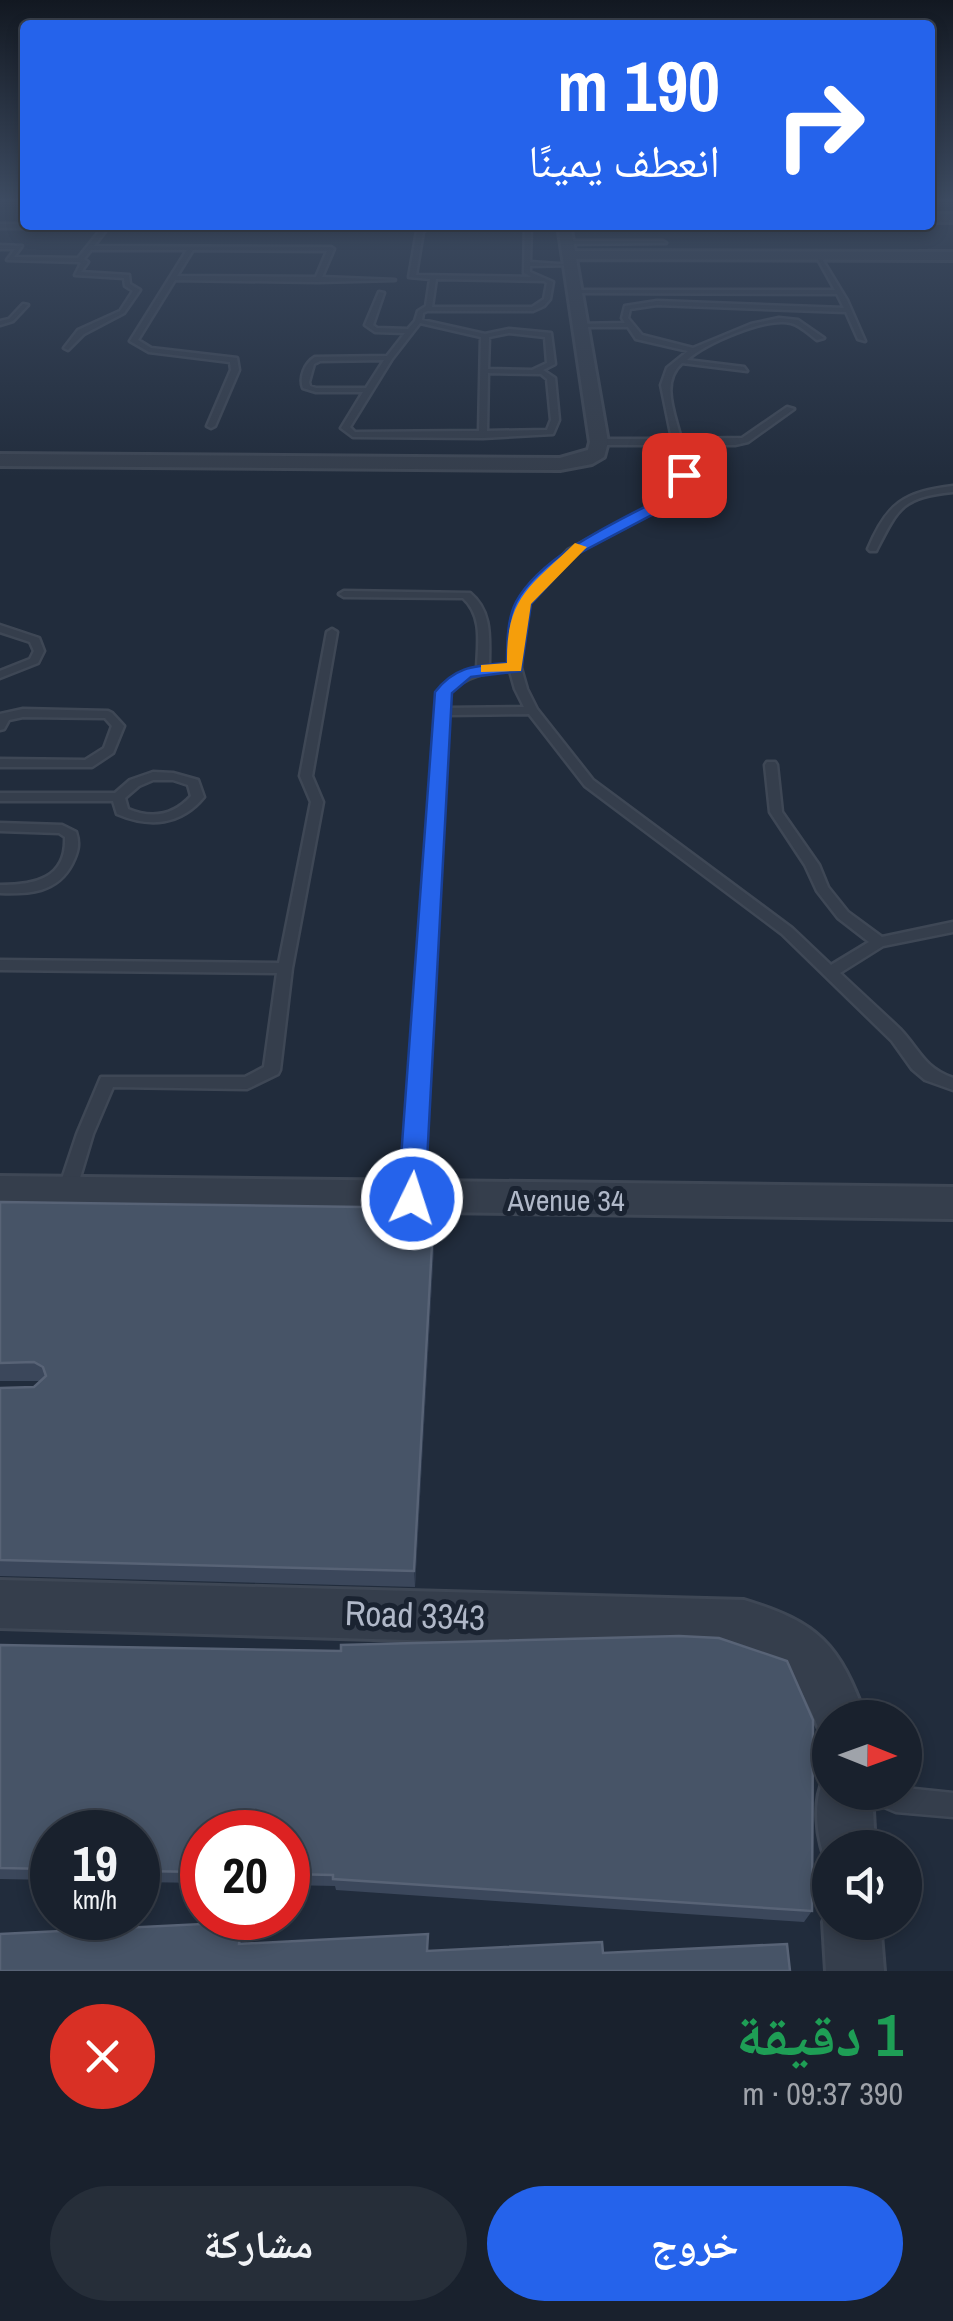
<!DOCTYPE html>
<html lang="ar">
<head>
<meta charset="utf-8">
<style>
  :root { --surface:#19212d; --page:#262e39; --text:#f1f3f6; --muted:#9fa3aa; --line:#373e49; --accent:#2563eb }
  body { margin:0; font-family:"Archivo Narrow","Noto Naskh Arabic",sans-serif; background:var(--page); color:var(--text); direction:rtl; height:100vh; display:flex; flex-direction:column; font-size:38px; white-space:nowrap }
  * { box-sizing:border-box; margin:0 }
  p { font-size:32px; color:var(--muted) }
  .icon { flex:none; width:55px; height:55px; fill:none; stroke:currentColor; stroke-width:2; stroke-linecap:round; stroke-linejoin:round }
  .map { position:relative; height:1971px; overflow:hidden; direction:ltr }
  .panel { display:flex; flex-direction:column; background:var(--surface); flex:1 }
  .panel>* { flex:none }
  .guide { position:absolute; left:20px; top:20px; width:915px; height:210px; border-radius:10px; box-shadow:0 5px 15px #0003,0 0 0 2px var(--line); direction:rtl; background:#2563eb; color:#fff; overflow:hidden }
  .needle { width:65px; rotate:91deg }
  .tools { position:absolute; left:812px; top:1700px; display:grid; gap:20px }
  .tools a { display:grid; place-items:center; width:110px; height:110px; border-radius:50%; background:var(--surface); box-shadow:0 5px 15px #0003,0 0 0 2px var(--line); font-size:50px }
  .speed { position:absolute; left:30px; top:1810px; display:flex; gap:20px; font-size:50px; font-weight:700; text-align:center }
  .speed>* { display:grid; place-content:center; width:130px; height:130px; border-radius:50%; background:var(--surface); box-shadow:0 5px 15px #0003,0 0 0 2px var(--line); line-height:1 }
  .speed small { font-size:25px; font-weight:400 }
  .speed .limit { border:15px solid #d22; background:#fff; color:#111 }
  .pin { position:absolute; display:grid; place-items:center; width:85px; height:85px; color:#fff; margin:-42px; border-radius:20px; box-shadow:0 5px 15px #0006 }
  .me { position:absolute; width:110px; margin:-55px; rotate:4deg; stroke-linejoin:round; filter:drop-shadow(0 0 8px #0008) }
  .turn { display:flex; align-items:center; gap:35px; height:210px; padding:0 50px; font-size:45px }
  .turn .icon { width:130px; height:130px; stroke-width:2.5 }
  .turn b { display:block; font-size:70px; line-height:85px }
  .round { display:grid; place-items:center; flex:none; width:105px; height:105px; border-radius:52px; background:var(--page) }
  .head { display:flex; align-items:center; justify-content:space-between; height:170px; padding:0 50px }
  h1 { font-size:60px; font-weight:700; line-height:75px; color:#1e9e55 }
  .primary-button { display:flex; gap:20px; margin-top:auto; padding:20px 50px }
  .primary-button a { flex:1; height:115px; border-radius:60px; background:var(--accent); color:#fff; font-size:40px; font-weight:700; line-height:115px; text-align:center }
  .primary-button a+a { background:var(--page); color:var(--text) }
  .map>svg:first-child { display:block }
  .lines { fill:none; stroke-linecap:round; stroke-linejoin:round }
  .service-casing { stroke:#3e4755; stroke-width:5 }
  .minor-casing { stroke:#3e4755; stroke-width:6 }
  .service { fill:#353e4c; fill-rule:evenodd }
  .minor { fill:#353e4c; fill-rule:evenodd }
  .wall { fill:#3b475b }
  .shaded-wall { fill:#2b374a }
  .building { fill:#475467; stroke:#586376; stroke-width:2.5 }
  .route { fill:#2563eb; stroke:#184099; stroke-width:2.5 }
  .slow { fill:#f59e0b }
  .labels { text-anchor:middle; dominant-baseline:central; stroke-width:10; stroke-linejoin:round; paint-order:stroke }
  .street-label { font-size:30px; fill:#b0b8c8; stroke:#1a2331 }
  .near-street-label { font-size:35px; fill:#b0b8c8; stroke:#1a2331 }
</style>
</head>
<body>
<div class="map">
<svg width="953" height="1971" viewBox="0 0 953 1971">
  <rect width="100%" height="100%" fill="#212c3c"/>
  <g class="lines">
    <defs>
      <g id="service">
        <path d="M0,224L110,225L94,246L331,247L334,249L322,277L395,280L318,282L175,280L138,340L151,348L237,358L239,370L215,426L211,428L207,426L231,370L230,362L149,352L130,341L187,250H91L84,259L88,262L81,272L129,275L130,284L140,290L124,313L84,334L68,350L64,348L78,330L120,311L133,291L125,286L124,278L75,275L81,263L79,262L7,260L15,249H0V245L22,246L14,257L78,258L102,228H0ZM193,250L327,251L316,277L177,276Z"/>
        <path d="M424,225H431L423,232L416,275L532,277L524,273L525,225H531L530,262L573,265L530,266V272L553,282L550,299L544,306L533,311H427L423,313L422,320L485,334L509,329L551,333L555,364L543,370L555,378L559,420L553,434L483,438L353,437L341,428L363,392H316L303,388C299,377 305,363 315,357L387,356L405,333L375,332L365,325L379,292L384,293L373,325L377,328L408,329L415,321L418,311L426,306L430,279L409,277L417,231ZM436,279L544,281L547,283L544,299L532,307H432ZM420,323L481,337L479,431L355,432L350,427L392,359ZM509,333L545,337L547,363L532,370L488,369L489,337ZM384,360L366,388H316L310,386L309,382L314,364L320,361ZM488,373L541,374L547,379L551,420L547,430L487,431Z"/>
        <path d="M567,241H663L666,243L565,244Z"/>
        <path d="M815,254H819L847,300L865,341L858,339L846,312L657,305L630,309L628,318L642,335L693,348L751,324L779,318L798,320L824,338L817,340C809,334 800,325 791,323C765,317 706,343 687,360L744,367L747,371L682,363C660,382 675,414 681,439L742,438L787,407L794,409L748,442L735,445H682L690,485L684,496L574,554L528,604L520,642L521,668L527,689L537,709L593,780L792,928L831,965L869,942L838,918L817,891L805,865L770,812L765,765L767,762H775L777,765L782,812L819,865L828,887L848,912L882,937L953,922V932L883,946L840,973C860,992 880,1010 900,1029C920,1050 923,1067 953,1078V1090L925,1080L912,1069L892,1041L782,934L585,786L529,714L447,715L421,1197L418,1202L412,1204L406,1202L403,1197L437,692L455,676L477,668C478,643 483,616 463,598L344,597L339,594L344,591L470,593C493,612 489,639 489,666L509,665L510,642L518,603L568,550L677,492L682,485L673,445H599L595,442L599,439H672L661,385L667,368L688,351L636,339L628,327H579L577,324L625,323L622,318L625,306L657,301L844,308L837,294L573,293L571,290H835ZM510,671L515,689L524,707L448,708L449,693C467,675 486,672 510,671Z"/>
        <path d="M23,304L28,305L13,321L0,325V321L9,319Z"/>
        <path d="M953,486V492C902,497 898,508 876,551H870L868,549C887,503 904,492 953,486Z"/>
        <path d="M0,625L39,638L44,651L38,663L0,678V671L30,659L34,651L30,642L0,632Z"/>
        <path d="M332,629L337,632L312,776L323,802L292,968L280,1070L278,1074L247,1089L113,1087L93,1134L76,1191L73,1196L67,1198L61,1196L58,1191L77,1134L101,1077H245L264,1067L277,973L0,970V960L279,963L311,802L300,776L327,632Z"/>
        <path d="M23,709L108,711L112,713L124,726L113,753L92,767H0V759L85,760L104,748L112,726L105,718L23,717L9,720L4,729L0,730V714Z"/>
        <path d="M153,772L173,773L198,780L204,797C181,825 150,828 117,814L113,801H0V793H115L130,780ZM153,780H173L188,785L191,796C173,816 152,819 128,809L125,798L139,786Z"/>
        <path d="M0,823L62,825L76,832C80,844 78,852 72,864C57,893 29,894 0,893V885C34,885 67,879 65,837L59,833L0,831Z"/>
        <path d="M905,1788L953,1793V1817L896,1812L870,1801L867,1792H905Z"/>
      </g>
      <g id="minor">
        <rect x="930" y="214" width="23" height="8"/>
        <path d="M558,225H570L575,251L953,252V260L576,259L608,442L604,457L592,464L560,470L0,466V454L560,458L588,450L590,442Z"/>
        <path d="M0,1176L953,1187V1219L0,1206Z"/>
        <path d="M0,1580L744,1600C819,1623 839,1644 866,1718H830V1740L822,1736C802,1690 796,1666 744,1650L0,1628Z"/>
        <path d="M830,1771V1792H872L875,1848H830V1868C816,1845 810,1792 830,1771Z"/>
        <path d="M830,1904V1922H880L884,1971H826L823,1922Z"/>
      </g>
    </defs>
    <use href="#service" class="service-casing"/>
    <use href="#minor" class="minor-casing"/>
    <use href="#service" class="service"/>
    <use href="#minor" class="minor"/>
  </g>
  <g class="wall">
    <path d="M0,1202L434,1208L435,1227L415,1587L0,1576V1388L34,1387L41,1381H0Z"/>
    <path d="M0,1645L812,1911L804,1922L336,1890L335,1886L288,1885V1832H202V1883L138,1882V1832H52V1880L0,1879Z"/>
  </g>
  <g class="shaded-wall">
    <path d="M434,1208L435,1227L415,1587L414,1571Z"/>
    <path d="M242,1922L248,1932L246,1954L239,1944Z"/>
  </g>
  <g class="building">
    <path d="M0,1202L434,1208L414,1571L0,1560V1388L34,1387L46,1376L43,1367L34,1362L0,1363Z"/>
    <path d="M679,1636L719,1638L787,1661L813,1720L812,1911L333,1879V1875L288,1874V1832H202V1872L138,1871V1832H52V1869L0,1868V1645L341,1651V1645Z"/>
    <path d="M242,1922L239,1944L428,1934L427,1951L602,1942L603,1953L787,1944L790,1971H0V1934Z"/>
  </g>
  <linearGradient id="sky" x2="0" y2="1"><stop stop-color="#121821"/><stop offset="0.42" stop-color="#3d4b61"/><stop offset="1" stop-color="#3d4b61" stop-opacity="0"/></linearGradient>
  <rect width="953" height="477" fill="url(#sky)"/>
  <path class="route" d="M679,472L690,475L693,485L686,497L576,555L531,604L521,671L471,677L452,693L425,1199L421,1206L412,1210L402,1206L398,1199L435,692C455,666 475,666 507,663C507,645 507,619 516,602C543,552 627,517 676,491Z"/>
  <path class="slow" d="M575,543L587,547L531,604L521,671L481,672V665L507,663C506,596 531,586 575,543Z"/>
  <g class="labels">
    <g class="street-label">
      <text x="566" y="1200">Avenue 34</text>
    </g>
    <g class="near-street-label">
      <text transform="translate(415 1615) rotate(2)">Road 3343</text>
    </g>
  </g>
</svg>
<div class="tools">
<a><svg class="needle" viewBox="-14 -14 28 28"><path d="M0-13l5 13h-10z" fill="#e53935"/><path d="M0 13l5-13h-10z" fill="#9fa3aa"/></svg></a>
<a><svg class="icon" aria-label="sound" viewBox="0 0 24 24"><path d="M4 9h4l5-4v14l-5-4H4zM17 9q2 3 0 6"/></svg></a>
</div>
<div class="speed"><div>19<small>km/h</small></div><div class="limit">20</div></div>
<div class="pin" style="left:684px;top:475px;background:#d93025"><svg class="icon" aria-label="arrive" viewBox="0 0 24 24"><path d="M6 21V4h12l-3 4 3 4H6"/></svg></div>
<svg class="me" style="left:412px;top:1199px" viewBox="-20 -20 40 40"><circle r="17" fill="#2563eb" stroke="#fff" stroke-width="3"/><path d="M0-11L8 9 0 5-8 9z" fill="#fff"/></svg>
<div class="guide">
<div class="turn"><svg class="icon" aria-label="right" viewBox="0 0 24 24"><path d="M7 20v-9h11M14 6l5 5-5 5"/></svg><div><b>190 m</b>انعطف يمينًا</div></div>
</div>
</div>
<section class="panel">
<div class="head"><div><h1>1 دقيقة</h1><p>390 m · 09:37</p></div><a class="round" style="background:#d93025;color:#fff"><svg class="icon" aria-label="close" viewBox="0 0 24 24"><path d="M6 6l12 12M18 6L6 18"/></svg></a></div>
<div class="primary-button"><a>خروج</a><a>مشاركة</a></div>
</section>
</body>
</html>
